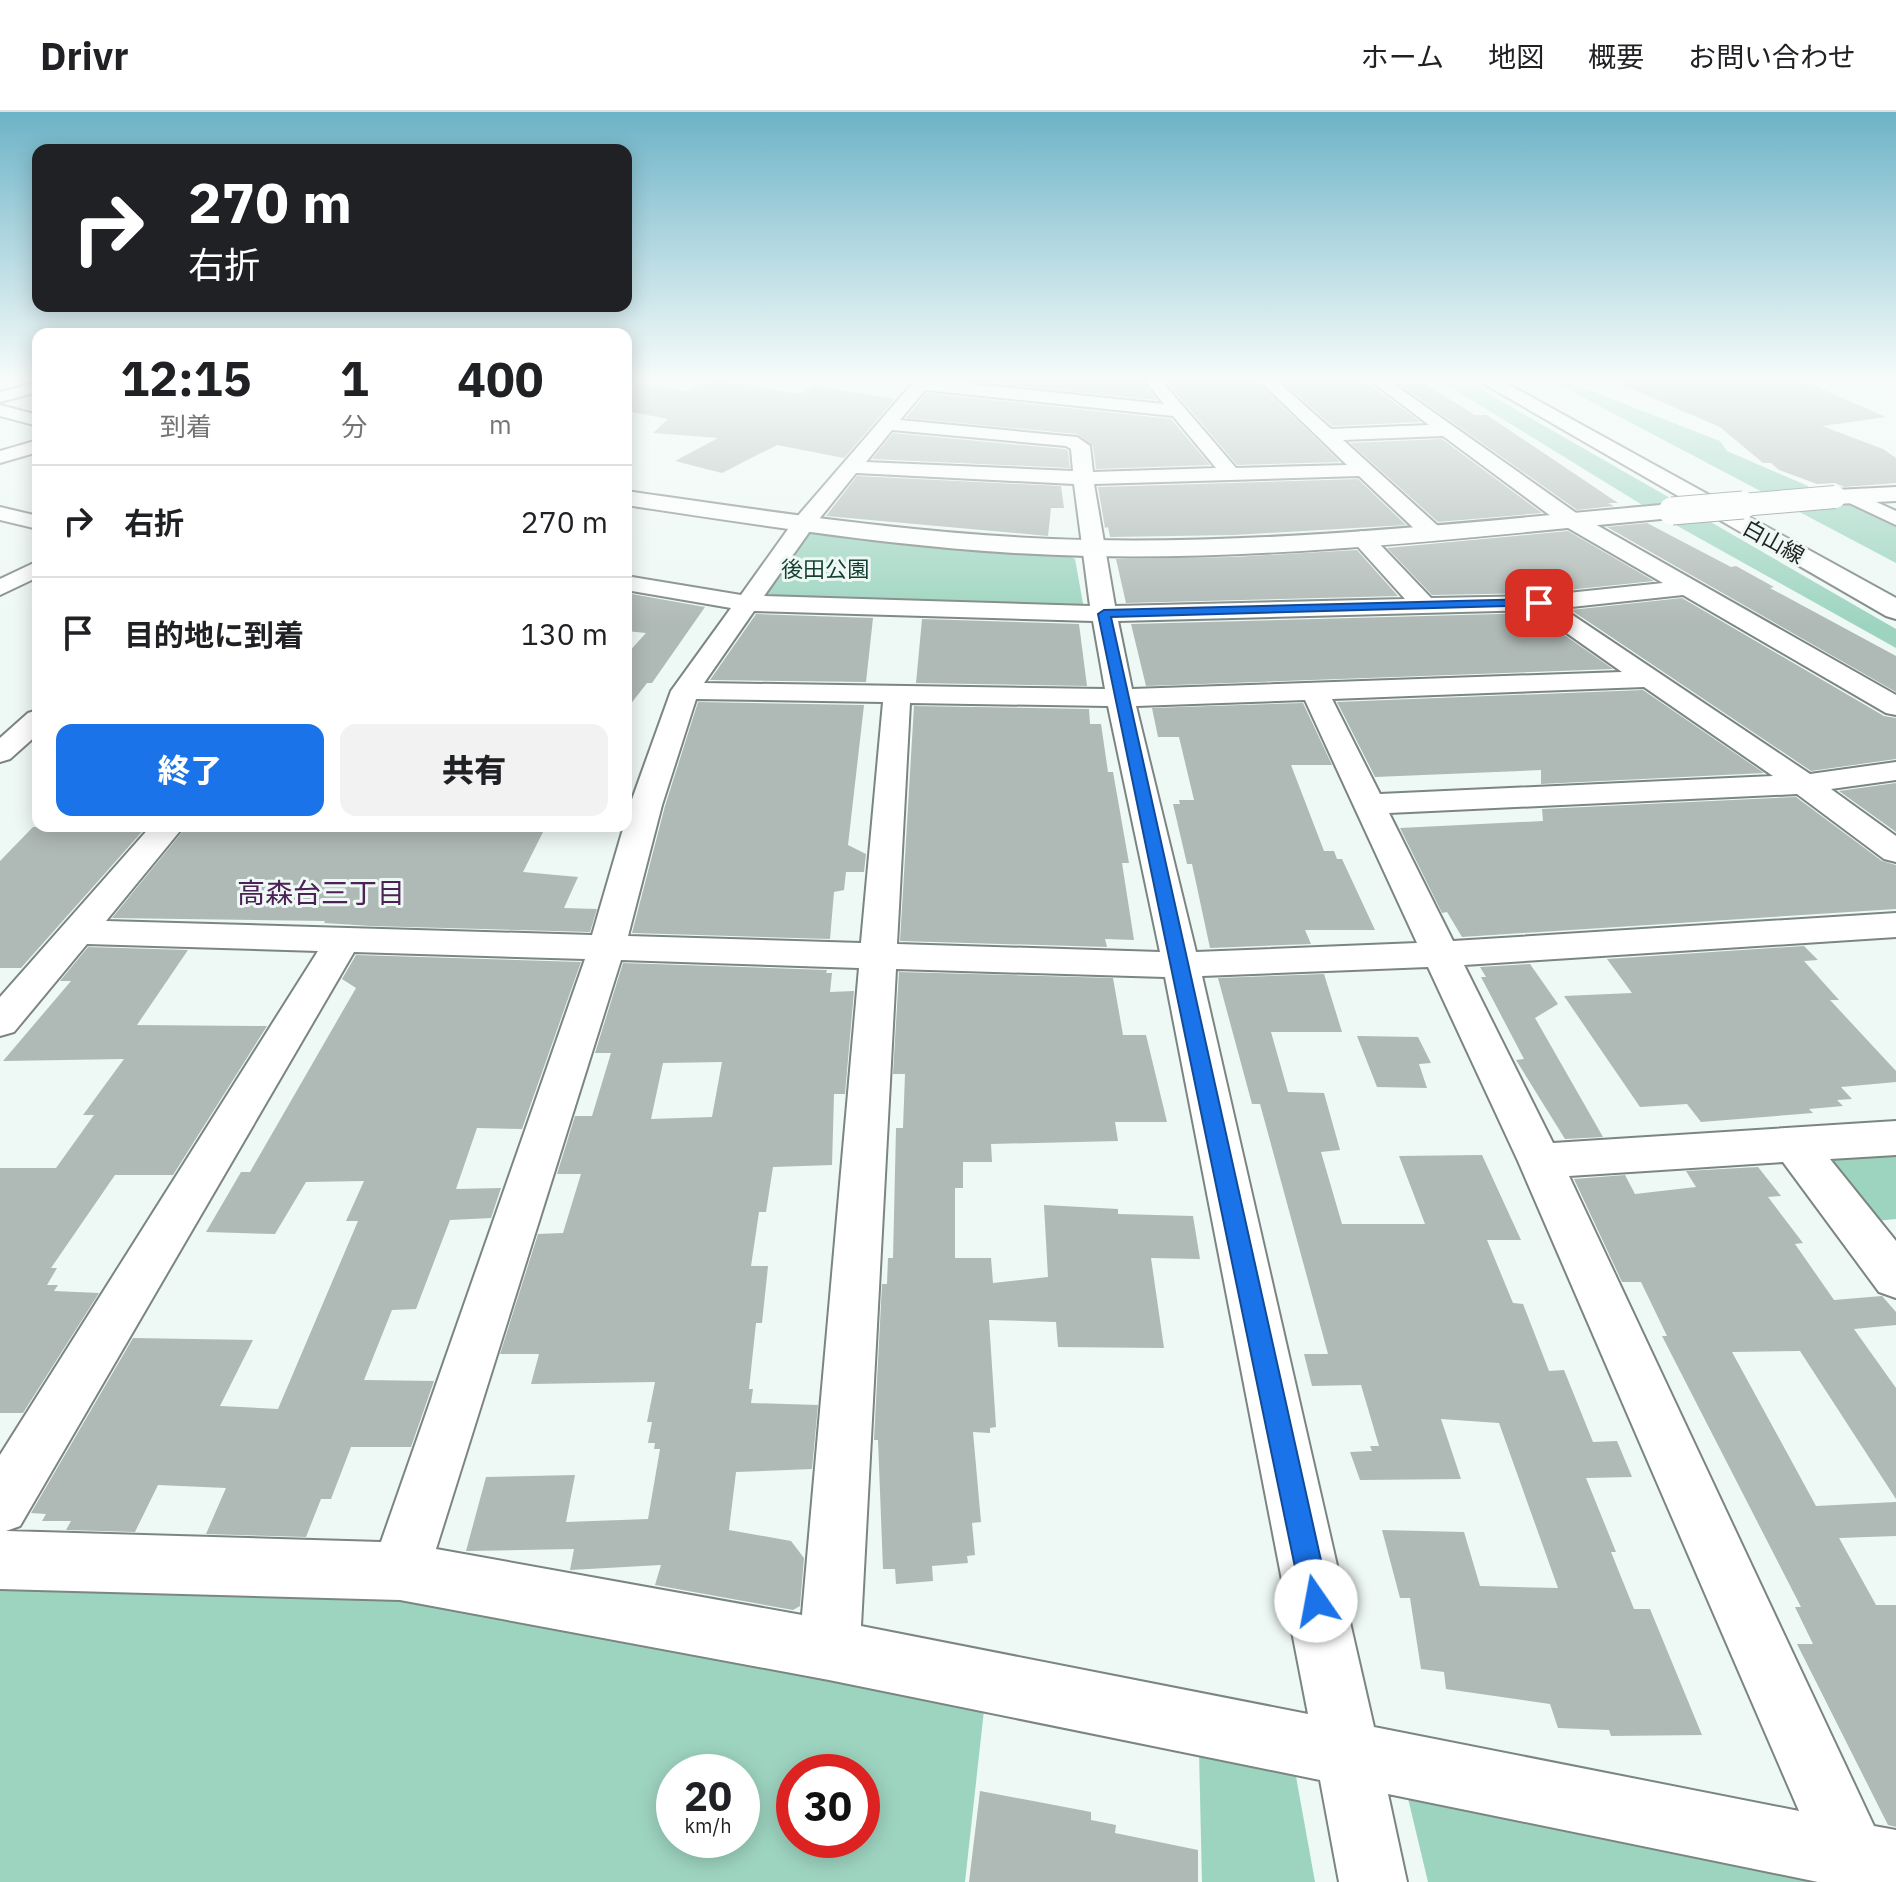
<!DOCTYPE html>
<html lang="ja">
<head>
<meta charset="utf-8">
<style>
  :root { --surface:#fff; --page:#f2f2f2; --text:#202124; --muted:#757577; --line:#e0e0e0; --accent:#1a73e8 }
  body { margin:0; font-family:"IBM Plex Sans","Noto Sans JP",sans-serif; background:var(--page); color:var(--text); height:100vh; display:flex; flex-direction:column; font-size:30px; white-space:nowrap }
  * { box-sizing:border-box; margin:0 }
  p { font-size:26px; color:var(--muted) }
  .icon { flex:none; width:44px; height:44px; fill:none; stroke:currentColor; stroke-width:2; stroke-linecap:round; stroke-linejoin:round }
  .map { position:relative; flex:1; overflow:hidden }
  .sheet { position:absolute; left:32px; top:216px; width:600px; height:504px; display:flex; flex-direction:column; background:var(--surface); border-radius:16px; box-shadow:0 4px 20px #0003 }
  .sheet>* { flex:none }
  .top-card { position:absolute; left:32px; top:32px; width:600px; height:168px; border-radius:16px; box-shadow:0 4px 20px #0003; background:#202124; color:#fff; overflow:hidden }
  .speed { position:absolute; left:656px; top:1642px; display:flex; gap:16px; font-size:40px; font-weight:700; text-align:center }
  .speed>* { display:grid; place-content:center; width:104px; height:104px; border-radius:50%; background:var(--surface); box-shadow:0 4px 20px #0003; line-height:1 }
  .speed small { font-size:20px; font-weight:400 }
  .speed .limit { border:12px solid #d22; background:#fff; color:#111 }
  .pin { position:absolute; display:grid; place-items:center; width:68px; height:68px; color:#fff; margin:-34px; border-radius:16px; box-shadow:0 4px 12px #0006 }
  .me { position:absolute; width:88px; margin:-44px; rotate:348deg; stroke-linejoin:round; filter:drop-shadow(0 0 6px #0008) }
  .turn { display:flex; align-items:center; gap:28px; height:168px; padding:0 24px; font-size:36px }
  .turn .icon { width:104px; height:104px; stroke-width:2.5 }
  .turn b { display:block; font-size:56px; line-height:68px }
  .eta { display:flex; justify-content:space-evenly; align-items:center; height:136px; text-align:center }
  .eta b { font-size:48px; font-weight:800; line-height:56px }
  .button { display:flex; gap:16px; margin-top:auto; padding:16px 24px }
  .button a { flex:1; height:92px; border-radius:16px; background:var(--accent); color:#fff; font-size:32px; font-weight:800; line-height:92px; text-align:center }
  .button a+a { background:var(--page); color:var(--text) }
  ul { padding:0; list-style:none }
  li { display:flex; align-items:center; gap:24px; height:112px; padding:0 24px; border-top:2px solid var(--line) }
  li div { flex:1 }
  li b { display:block; font-size:30px }
  li em { font-style:normal }
  header { display:flex; align-items:center; gap:48px; box-sizing:border-box; height:112px; padding:0 40px; background:var(--surface); border-bottom:2px solid var(--line) }
  header strong { font-size:38px }
  nav { display:flex; gap:44px; margin-inline-start:auto; font-size:28px }
  .map>svg:first-child { display:block }
  .green { fill:#9dd4c0; fill-rule:evenodd }
  .building { fill:#afb9b5; fill-rule:evenodd }
  .lines { fill:none; stroke-linecap:round; stroke-linejoin:round }
  .minor-casing { stroke:#7b8581; stroke-width:4 }
  .tertiary-casing { stroke:#7b8581; stroke-width:4 }
  .minor { fill:#fff; fill-rule:evenodd }
  .tertiary { fill:#fff; fill-rule:evenodd }
  .tertiary-bridge-far1-casing { stroke:#7b8581; stroke-width:24; stroke-linecap:butt }
  .tertiary-bridge-casing { stroke:#7b8581; stroke-width:29; stroke-linecap:butt }
  .tertiary-bridge-far1 { stroke:#fff; stroke-width:22 }
  .tertiary-bridge { stroke:#fff; stroke-width:27 }
  .route { fill:#1a73e8; stroke:#114b97; stroke-width:2 }
  .labels { text-anchor:middle; dominant-baseline:central; stroke-width:6; stroke-linejoin:round; paint-order:stroke }
  .far-street-label { font-size:22px; fill:#1f2322; stroke:#eef8f4 }
  .far-park-label { font-size:22px; fill:#143f32; stroke:#eef8f4 }
  .neighbourhood-label { font-size:28px; fill:#4c2155; stroke:#eef8f4 }
</style>
</head>
<body>
<header>
<strong>Drivr</strong>
<nav><a>ホーム</a><a>地図</a><a>概要</a><a>お問い合わせ</a></nav>
</header>
<div class="map">
<svg width="1896" height="1770" viewBox="0 0 1896 1770">
  <rect width="100%" height="100%" fill="#eef8f4"/>
  <g class="green">
    <path d="M1436,266H1461L1677,390L1644,394Z"/>
    <path d="M1546,266H1558L1720,329L1727,339L1808,374L1809,379L1768,383Z"/>
    <path d="M1854,390L1896,411V451L1792,396Z"/>
    <path d="M1702,405L1896,517V536L1665,407Z"/>
    <path d="M805,419L930,434L1066,443L1075,447L1084,497L762,484Z"/>
    <path d="M1896,1037V1107L1875,1109L1829,1052L1839,1041Z"/>
    <path d="M0,1474L400,1486L984,1598L965,1770H0ZM674,1660H742V1728H674ZM794,1660H862V1728H794Z"/>
    <path d="M1199,1640L1295,1659L1315,1770H1202Z"/>
    <path d="M1406,1678L1832,1770H1428Z"/>
  </g>
  <g class="building">
    <path d="M941,266H1140L1157,288Z"/>
    <path d="M1163,266H1254L1340,350L1237,353Z"/>
    <path d="M1278,266H1360L1421,310L1332,314Z"/>
    <path d="M1606,266H1805L1806,270L1886,305L1822,314L1883,337L1896,346V371L1844,375L1835,371L1817,372L1779,358L1771,351H1763L1720,315Z"/>
    <path d="M712,267L800,282L814,274L895,287L844,346L777,333L722,361L675,349L718,326L653,321L668,307L626,299V269L685,279Z"/>
    <path d="M1422,270L1475,303H1487L1618,391H1608L1614,394L1577,398L1397,271Z"/>
    <path d="M926,281L1171,307L1210,353L1096,357L1093,334L1077,322L906,306Z"/>
    <path d="M893,321L1065,337L1068,339L1070,356L872,347Z"/>
    <path d="M1442,327L1542,401L1438,410L1350,331Z"/>
    <path d="M857,364L1061,374L1064,396H1051L1048,424L826,404Z"/>
    <path d="M1358,367L1406,413L1234,423L1110,425L1108,415L1105,416L1098,375Z"/>
    <path d="M1647,411L1731,455L1736,454L1774,475L1770,476L1896,544V580L1607,415Z"/>
    <path d="M1568,419L1654,469L1539,481L1432,483L1387,436Z"/>
    <path d="M1357,438L1398,484L1126,491L1116,447L1234,445Z"/>
    <path d="M626,481L705,495L652,571H647L626,598V543L646,521L626,519Z"/>
    <path d="M1682,486L1884,604L1896,606V647L1811,659L1571,498Z"/>
    <path d="M1533,501L1613,557L1146,574L1131,512Z"/>
    <path d="M756,502L873,506L866,570L710,568Z"/>
    <path d="M922,507L1079,512L1087,574L916,571Z"/>
    <path d="M1643,578L1764,661L1541,672V658L1375,665L1337,590Z"/>
    <path d="M698,590L864,593L848,733L866,742L864,760H846L844,778L834,780L830,827L632,821L665,694Z"/>
    <path d="M1303,591L1332,653H1291L1324,739H1334L1337,747H1342L1375,818H1305L1311,832L1210,836L1192,752H1187L1173,692H1180L1179,688H1194L1179,625H1158L1152,596Z"/>
    <path d="M914,594L1089,597L1090,612H1101L1108,660H1113L1129,751H1122L1134,828L1105,827L1107,835L900,829Z"/>
    <path d="M1896,671V720L1839,679Z"/>
    <path d="M1796,685L1882,749L1896,753V797L1462,825L1447,800L1442,801L1400,716L1543,709L1542,697Z"/>
    <path d="M132,714H147L21,856H0V749L33,715Z"/>
    <path d="M187,714H546L523,760L578,765L564,796L597,797L590,820L371,814L324,811L325,809L112,806Z"/>
    <path d="M1804,834L1818,848L1804,849L1839,888H1830L1896,959V970L1841,975L1852,987L1837,988L1843,994L1809,997L1813,1001L1701,1010L1687,992L1640,995L1564,884L1632,881L1607,847Z"/>
    <path d="M88,835L188,838L137,913L267,914L173,1063H115L51,1156H57L47,1173H58L54,1179L99,1181L23,1301H0V1056H56L94,1003H83L124,947L3,949L71,869H60Z"/>
    <path d="M356,843L581,850L522,1017L477,1016L456,1077L501,1076L491,1106L450,1108L416,1197L392,1198L364,1268L434,1269L411,1335H351L331,1387H321L306,1425L206,1422L226,1376L158,1373L135,1420L66,1418L71,1409H42L46,1402L31,1401L133,1226L253,1228L220,1294L278,1297L358,1109H346L364,1069L306,1070L275,1122L206,1120L241,1060H250L356,876L342,867Z"/>
    <path d="M623,851L827,858L826,861H832L830,880L854,879L845,982H834L832,1053L773,1055L766,1100H759L751,1154H768L762,1211H756L749,1277H753L751,1291L818,1293L812,1357L736,1360L729,1418L791,1429L804,1446L800,1494L793,1498L655,1473L661,1453L570,1458L574,1437L466,1439L486,1365L575,1363L566,1410L648,1407L660,1337H654L655,1331H648L652,1310H647L655,1270L531,1272L539,1242H500L538,1122L563,1121L581,1062H557L575,1004H592L611,941H595ZM722,950L712,1005L651,1007L663,951Z"/>
    <path d="M1530,852L1558,892L1535,906L1603,1025L1565,1027L1516,948L1524,947L1481,865H1486L1480,855Z"/>
    <path d="M899,860L1113,866L1123,923H1146L1167,1010H1115L1118,1029L991,1032L992,1050H963V1076H955V1146H991L993,1171L1048,1165L1044,1093L1118,1097V1102L1193,1104L1200,1147L1151,1146L1164,1236L1058,1235L1056,1210L989,1208L996,1315L990,1316V1321L973,1320L981,1410L972,1411L975,1443L967,1444L968,1451L932,1454L933,1469L896,1472L895,1457H883L878,1328H874L882,1172H887L888,1146H893L896,1016H903L905,962H893Z"/>
    <path d="M1324,862L1342,920H1271L1288,980L1324,981L1340,1038L1321,1040L1342,1112H1425L1399,1044L1482,1043L1521,1128H1487L1513,1191L1523,1192L1549,1259L1564,1258L1593,1330L1617,1329L1632,1365L1586,1366L1616,1440H1611L1634,1497H1650L1702,1623L1611,1624L1609,1618L1558,1616L1550,1592L1446,1577L1444,1560L1421,1557L1410,1486H1400L1382,1418L1464,1420L1480,1474L1558,1476L1499,1311L1441,1307L1461,1367L1360,1368L1350,1340L1372,1339L1370,1334H1379L1361,1273L1312,1274L1304,1242H1328L1260,992H1252L1218,866Z"/>
    <path d="M1357,924L1418,925L1431,951L1419,952L1427,976L1377,975Z"/>
    <path d="M1758,1055L1781,1084L1768,1085L1803,1131L1795,1132L1834,1188L1882,1184L1896,1200V1213L1854,1217L1896,1276V1387L1800,1239L1732,1240L1816,1394L1896,1390V1424L1839,1426L1876,1493H1896V1715L1888,1713L1797,1532H1813L1795,1495H1801L1662,1224H1667L1641,1170H1622L1574,1067L1625,1063L1635,1082L1696,1075L1686,1059Z"/>
    <path d="M980,1679L1091,1700V1708L1116,1713L1115,1721L1198,1738V1770H969Z"/>
  </g>
  <g class="lines">
    <defs>
      <g id="minor">
        <path d="M917,266L1164,292L1143,266H1159L1236,356L1347,353L1257,266H1274L1331,317L1429,313L1367,266H1385L1579,403L1896,583V603L1886,601L1683,483L1562,496L1810,662L1896,650V668L1831,677L1896,724V750L1884,747L1797,682L1389,701L1453,829L1896,801V825L1464,853L1553,1031L1896,1009V1043L1830,1047L1896,1129V1186L1879,1180L1783,1050L1569,1064L1874,1714L1896,1718V1770H1818L1388,1682L1407,1770H1339L1320,1668L829,1568L400,1488L0,1477V1343L318,839L87,832L14,920L0,924V885L151,714H184L106,809L592,823L630,693L671,579L731,496L626,478V464L741,483L796,406ZM925,278L1173,304L1216,356L1093,360L1090,334L1077,325L900,308ZM892,318L1066,334L1071,337L1073,359L866,350ZM1443,324L1563,413L1663,471L1539,484L1431,486L1369,421L1361,419L1350,426L1405,487L1115,494L1094,372L1359,364L1422,424L1430,426L1441,419L1438,414L1343,328ZM856,361L1074,372L1090,494L764,484L812,416ZM1534,498L1622,560L1132,577L1118,509ZM754,499L1093,509L1105,577L704,571ZM1644,575L1773,664L1380,682L1332,587ZM696,587L883,590L861,831L628,824L662,693ZM1305,588L1417,831L1196,840L1136,594ZM910,591L1108,594L1160,840L897,832ZM354,840L585,847L381,1430L6,1419L20,1414ZM621,848L859,856L802,1503L436,1437ZM1428,855L1518,1049L1799,1699L1374,1615L1202,864ZM896,857L1165,865L1308,1602L861,1514Z"/>
        <path d="M38,270V280L0,290V280Z"/>
        <path d="M0,293L38,303V314L0,304Z"/>
        <path d="M38,328V340L0,351V339Z"/>
        <path d="M1850,378L1896,399V413L1843,388L1840,384L1843,380Z"/>
        <path d="M0,395L38,404V417L0,408Z"/>
        <path d="M38,449V465L0,483V467Z"/>
        <path d="M38,598V622L10,647L0,650V626L28,601Z"/>
      </g>
      <g id="tertiary">
        <path d="M1474,266H1497L1896,486V507L1886,504Z"/>
        <path d="M1896,375V389L1835,392L1826,390L1823,385L1826,380L1835,378Z"/>
        <path d="M626,379C779,401 933,425 1088,428C1283,432 1478,409 1672,392L1681,394L1684,399L1681,404L1672,406C1478,424 1283,448 1088,444C933,441 779,416 626,393Z"/>
      </g>
    </defs>
    <use href="#minor" class="minor-casing"/>
    <use href="#tertiary" class="tertiary-casing"/>
    <use href="#minor" class="minor"/>
    <use href="#tertiary" class="tertiary"/>
    <defs>
      <path id="tertiary-bridge-far1" d="M1719,395L1835,385"/>
      <path id="tertiary-bridge" d="M1672,399L1743,393"/>
    </defs>
    <use href="#tertiary-bridge-far1" class="tertiary-bridge-far1-casing"/>
    <use href="#tertiary-bridge" class="tertiary-bridge-casing"/>
    <use href="#tertiary-bridge-far1" class="tertiary-bridge-far1"/>
    <use href="#tertiary-bridge" class="tertiary-bridge"/>
  </g>
  <linearGradient id="sky" x2="0" y2="1"><stop stop-color="#6db3c7"/><stop offset="0.52" stop-color="#f7fcfa"/><stop offset="1" stop-color="#f7fcfa" stop-opacity="0"/></linearGradient>
  <rect width="1896" height="513" fill="url(#sky)"/>
  <path class="route" d="M1539,487L1544,488V493L1111,505L1330,1489L1326,1499L1316,1503L1306,1499L1302,1489L1098,502L1104,498Z"/>
  <g class="labels">
    <g class="far-street-label">
      <text transform="translate(1774 429) rotate(29)">白山線</text>
    </g>
    <g class="far-park-label">
      <text x="825" y="456">後田公園</text>
    </g>
    <g class="neighbourhood-label">
      <text x="321" y="780">高森台三丁目</text>
    </g>
  </g>
</svg>
<div class="speed"><div>20<small>km/h</small></div><div class="limit">30</div></div>
<div class="pin" style="left:1539px;top:491px;background:#d93025"><svg class="icon" aria-label="arrive" viewBox="0 0 24 24"><path d="M6 21V4h12l-3 4 3 4H6"/></svg></div>
<svg class="me" style="left:1316px;top:1489px" viewBox="-20 -20 40 40"><circle r="19" fill="#fff"/><path d="M0-13L10 11 0 6-10 11z" fill="#1a73e8"/></svg>
<div class="top-card">
<div class="turn"><svg class="icon" aria-label="right" viewBox="0 0 24 24"><path d="M7 20v-9h11M14 6l5 5-5 5"/></svg><div><b>270 m</b>右折</div></div>
</div>
<section class="sheet">
<div class="eta">
<div><b>12:15</b><p>到着</p></div>
<div><b>1</b><p>分</p></div>
<div><b>400</b><p>m</p></div>
</div>
<ul>
<li><svg class="icon" aria-label="right" viewBox="0 0 24 24"><path d="M7 20v-9h11M14 6l5 5-5 5"/></svg><div><b>右折</b></div><em>270 m</em></li>
<li><svg class="icon" aria-label="arrive" viewBox="0 0 24 24"><path d="M6 21V4h12l-3 4 3 4H6"/></svg><div><b>目的地に到着</b></div><em>130 m</em></li>
</ul>
<div class="button"><a>終了</a><a>共有</a></div>
</section>
</div>
</body>
</html>
